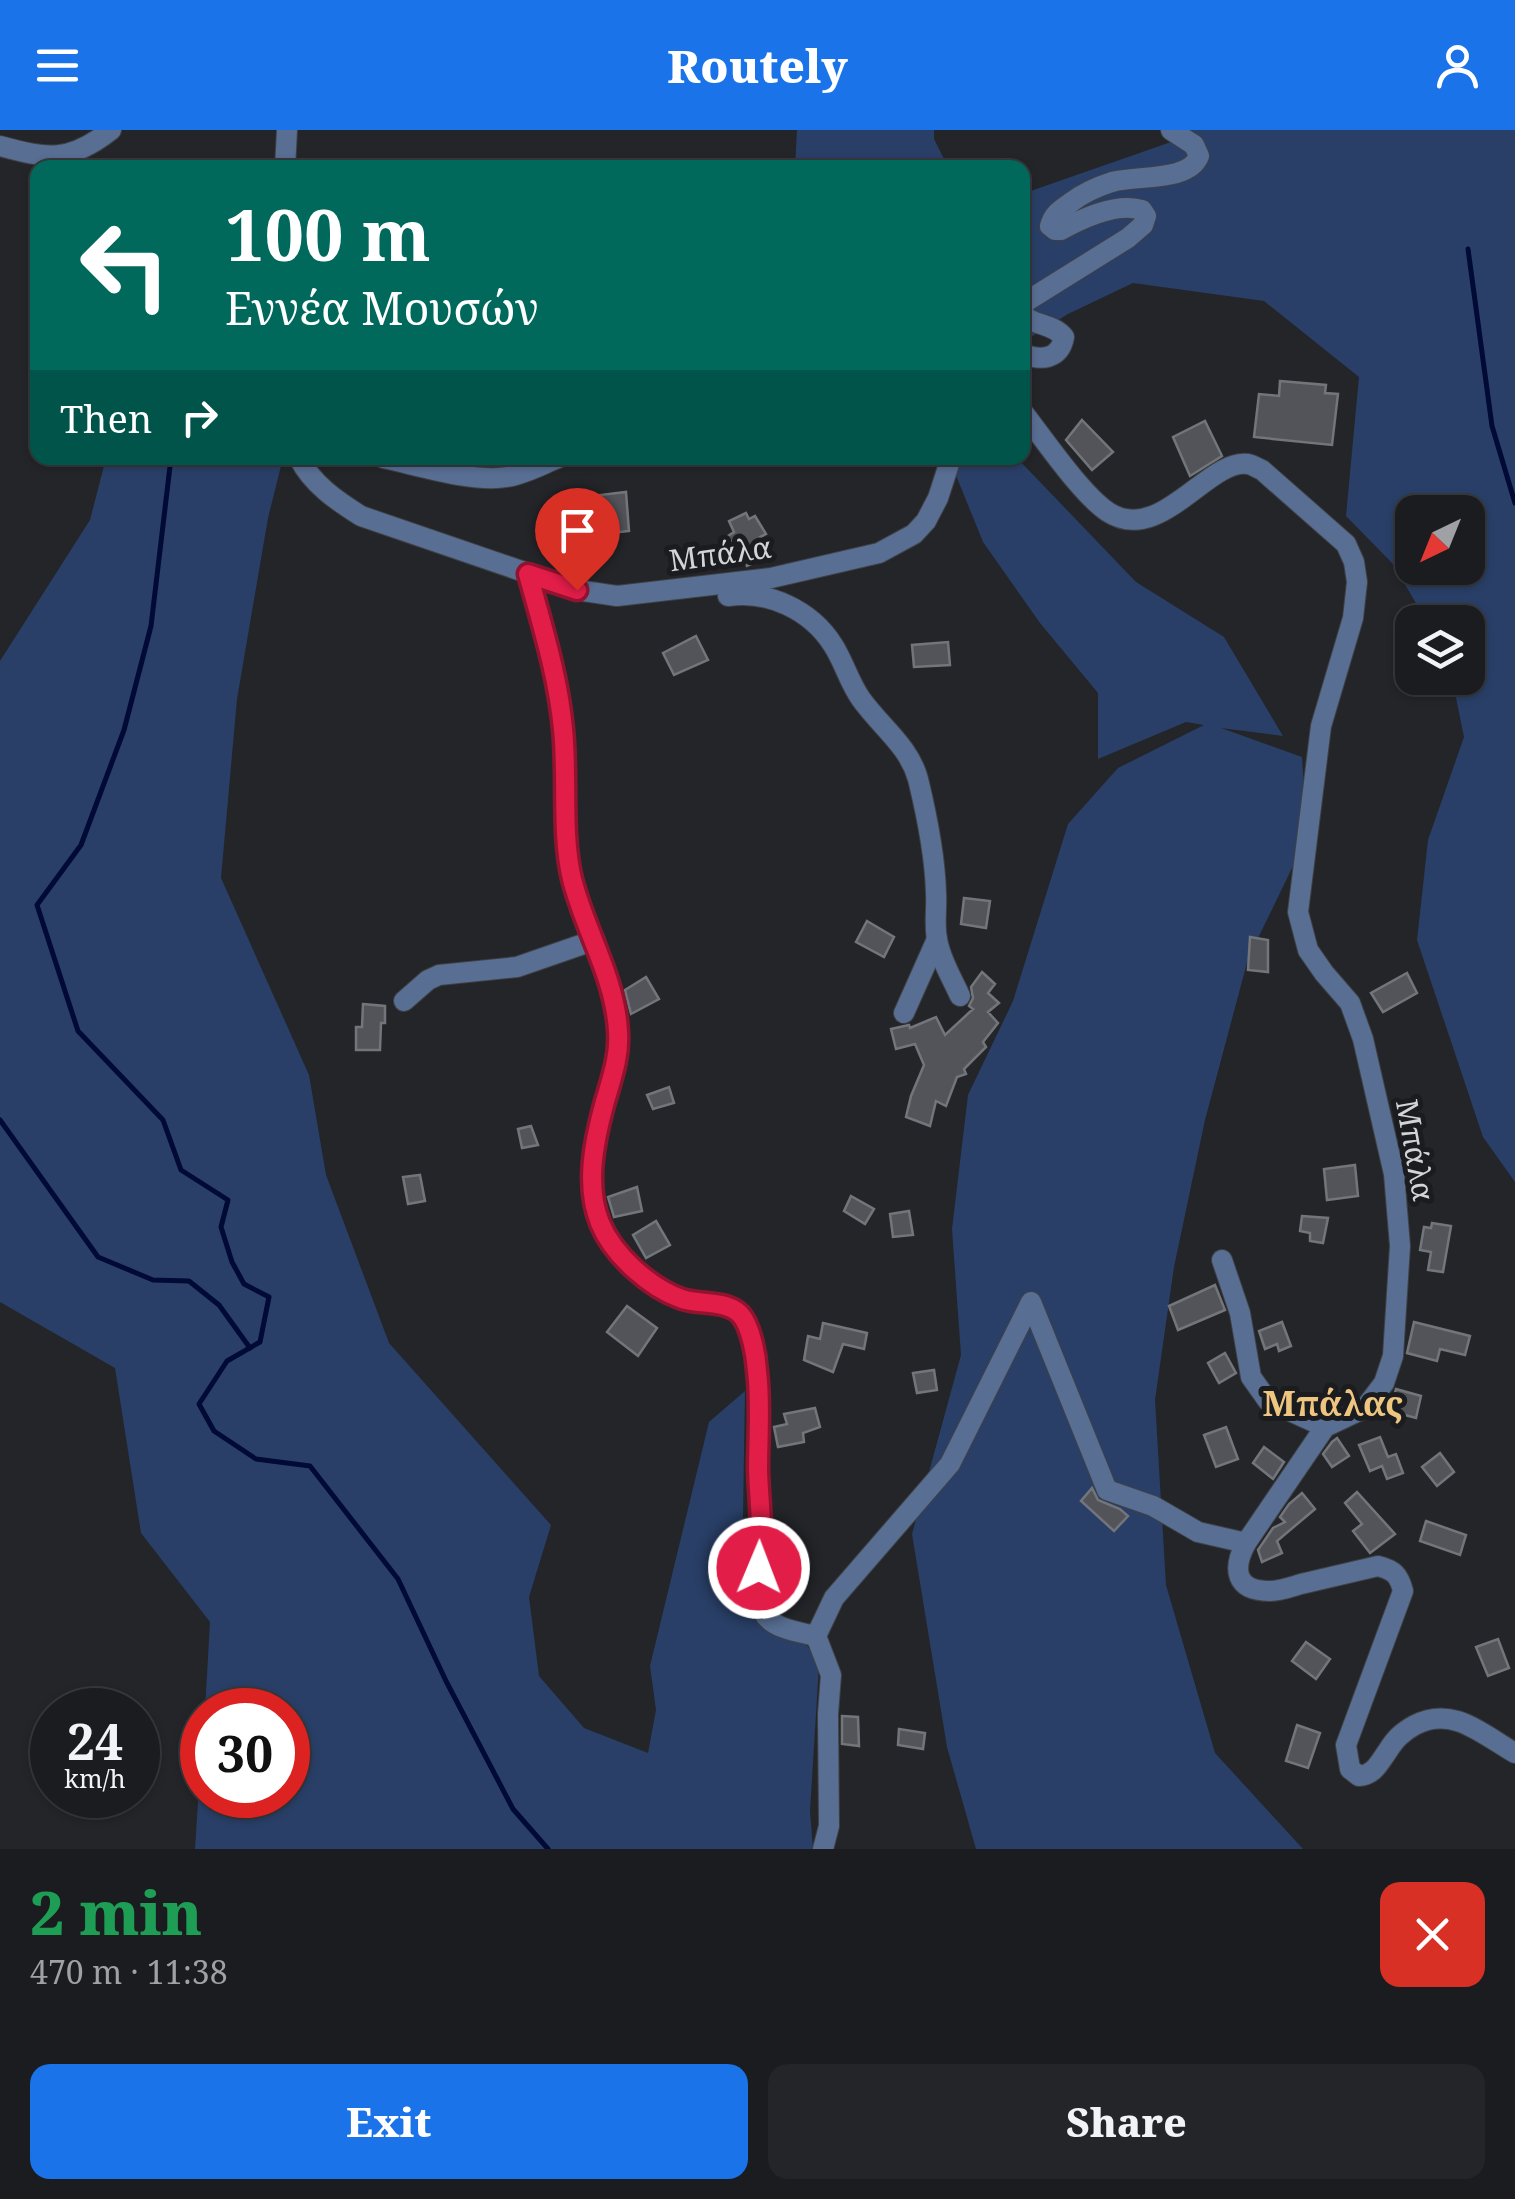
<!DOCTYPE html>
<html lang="en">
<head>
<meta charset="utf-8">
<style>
  :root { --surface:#1a1c1f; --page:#232528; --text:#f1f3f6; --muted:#9fa1a4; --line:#383a3d; --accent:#1a73e8 }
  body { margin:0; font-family:"Noto Serif",serif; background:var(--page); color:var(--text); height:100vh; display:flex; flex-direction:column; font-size:38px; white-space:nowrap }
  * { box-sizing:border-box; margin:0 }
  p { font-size:32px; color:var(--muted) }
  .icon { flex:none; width:55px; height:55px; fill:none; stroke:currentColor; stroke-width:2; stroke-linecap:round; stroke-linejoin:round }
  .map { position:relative; height:1719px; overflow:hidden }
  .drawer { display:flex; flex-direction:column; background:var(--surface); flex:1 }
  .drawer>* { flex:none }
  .guide { position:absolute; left:30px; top:30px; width:1000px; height:305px; border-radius:20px; box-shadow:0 2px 8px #0004,0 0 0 2px var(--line); background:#00695c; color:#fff; overflow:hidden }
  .needle { width:65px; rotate:223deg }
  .buttons { position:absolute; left:1395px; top:365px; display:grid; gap:20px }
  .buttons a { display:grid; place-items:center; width:90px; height:90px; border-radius:20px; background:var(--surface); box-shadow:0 2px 8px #0004,0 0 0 2px var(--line); font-size:50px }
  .speed { position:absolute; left:30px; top:1558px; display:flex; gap:20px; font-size:50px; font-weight:700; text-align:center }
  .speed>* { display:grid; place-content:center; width:130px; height:130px; border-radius:50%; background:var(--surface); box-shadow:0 2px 8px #0004,0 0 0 2px var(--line); line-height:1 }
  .speed small { font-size:25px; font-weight:400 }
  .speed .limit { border:15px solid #d22; background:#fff; color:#111 }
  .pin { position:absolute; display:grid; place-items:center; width:85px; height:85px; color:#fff; margin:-102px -42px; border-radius:50% 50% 50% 0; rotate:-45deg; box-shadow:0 0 10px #0007 }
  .pin .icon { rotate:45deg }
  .me { position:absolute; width:110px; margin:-55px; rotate:1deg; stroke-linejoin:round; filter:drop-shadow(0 0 8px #0008) }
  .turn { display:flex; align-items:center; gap:35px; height:210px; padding:0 30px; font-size:45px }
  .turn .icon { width:130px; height:130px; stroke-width:2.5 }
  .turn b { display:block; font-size:70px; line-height:85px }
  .then { display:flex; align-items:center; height:95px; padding:0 30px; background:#0003; gap:20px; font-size:38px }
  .round { display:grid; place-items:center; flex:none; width:105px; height:105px; border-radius:20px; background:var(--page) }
  .overview { display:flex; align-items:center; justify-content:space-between; height:170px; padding:0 30px }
  h1 { font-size:60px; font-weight:800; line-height:75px; color:#1e9e55 }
  .cta { display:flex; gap:20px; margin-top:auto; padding:20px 30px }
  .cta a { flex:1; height:115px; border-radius:20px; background:var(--accent); color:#fff; font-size:40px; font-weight:800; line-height:115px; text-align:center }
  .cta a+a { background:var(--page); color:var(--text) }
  header { display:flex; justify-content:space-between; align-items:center; height:130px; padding:0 30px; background:var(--accent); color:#fff; font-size:45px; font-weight:800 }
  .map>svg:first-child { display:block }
  .green { fill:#293f67; fill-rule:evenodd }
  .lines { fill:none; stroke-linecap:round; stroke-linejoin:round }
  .stream { stroke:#000a34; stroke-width:5 }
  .building { fill:#525459; stroke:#727579; stroke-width:2.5 }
  .minor-casing { stroke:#3f4145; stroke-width:22 }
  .minor { stroke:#586e93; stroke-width:20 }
  .route-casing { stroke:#92132f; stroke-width:25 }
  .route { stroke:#e11d48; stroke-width:18 }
  .labels { text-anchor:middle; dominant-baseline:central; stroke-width:10; stroke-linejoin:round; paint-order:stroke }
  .street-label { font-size:30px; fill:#d3d4d6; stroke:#1a1c1f }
  .quarter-label { font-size:35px; font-weight:bold; fill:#eec67f; stroke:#1a1c1f }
</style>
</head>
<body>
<header><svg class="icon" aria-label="menu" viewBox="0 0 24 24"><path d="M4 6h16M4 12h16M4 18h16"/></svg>Routely<svg class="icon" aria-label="person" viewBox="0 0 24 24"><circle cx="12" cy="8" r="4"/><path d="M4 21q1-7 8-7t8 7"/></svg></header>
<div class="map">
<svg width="1515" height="1719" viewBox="0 0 1515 1719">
  <rect width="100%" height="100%" fill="#232529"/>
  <g class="green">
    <path d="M797,0H934V9L948,37H795Z"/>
    <path d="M1175,0H1515V1052L1483,1007L1417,810L1428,710L1464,607L1452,548H1468V492H1427L1393,434L1346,386L1359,247L1264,171L1133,153L1068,184L1023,212L1022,64L1171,12ZM1412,382H1468V438H1412Z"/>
    <path d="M106,328H283L268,388L237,569L221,748L309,945L326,1045L389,1213L551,1395L529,1467L539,1546L584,1598L648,1623L656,1580L650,1536L709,1292L745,1261L742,1449L765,1498L803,1509L819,1535L810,1681L813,1719H195L202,1611V1665H288V1580H205L210,1492L141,1403L115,1238L0,1172V531L90,390Z"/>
    <path d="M949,328H1017L1136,452L1224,507L1283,606L1221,598L1302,627L1307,707L1248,829L1205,990L1174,1137L1155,1270L1166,1455L1215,1623L1303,1719H976L947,1617L912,1404L961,1225L952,1099L968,965L1013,871L1068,694L1118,638L1204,595L1186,592L1098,629V563L1040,493L983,412Z"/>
  </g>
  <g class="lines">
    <g class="stream">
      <path d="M1468,119L1492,296L1515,373"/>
      <path d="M171,328L151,496L124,600L81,715L37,775L78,901L163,990L181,1040L228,1070L221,1097L232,1132L244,1154L269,1167L260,1212L227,1231L199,1274L214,1301L256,1329L310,1336L398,1449L446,1551L513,1679L548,1719"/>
      <path d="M0,990L98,1127L153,1150L189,1151L219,1175L250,1218"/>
    </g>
  </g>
  <g class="building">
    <path d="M1280,251L1326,255L1325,263L1338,264L1332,315L1254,307L1259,264L1279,266Z"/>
    <path d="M1082,290L1113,322L1092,340L1066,310Z"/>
    <path d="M1205,291L1222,326L1190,346L1173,307Z"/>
    <path d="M626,362L629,401L603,404L600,365Z"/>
    <path d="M746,383L749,389L755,386L766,404L760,407L770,426L747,436L742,426L738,427L728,406L734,402L729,391Z"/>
    <path d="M696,506L708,530L674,545L663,523Z"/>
    <path d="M948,512L950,535L914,537L912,515Z"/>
    <path d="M964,768L990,771L986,798L961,794Z"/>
    <path d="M867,791L894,807L884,827L856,812Z"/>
    <path d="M1250,807L1268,810V842L1248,840Z"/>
    <path d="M982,842L995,854L988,863L999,873L988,882L998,893L983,912L986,917L964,939L966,944L957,947L946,976L936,971L930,996L906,987L911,966L924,935L915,914L896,919L891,899L909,895L910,898L936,887L945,905L973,879L969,876L973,868L971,857Z"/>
    <path d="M1407,843L1417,863L1383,882L1371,863Z"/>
    <path d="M646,847L659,869L631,884L625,860Z"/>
    <path d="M363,874L385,876V893H381L380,920H356V897H362Z"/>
    <path d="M669,957L674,973L653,979L647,965Z"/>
    <path d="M531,996L538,1015L522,1018L518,999Z"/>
    <path d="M1355,1035L1358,1066L1327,1070L1324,1039Z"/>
    <path d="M420,1045L425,1071L408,1074L403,1047Z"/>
    <path d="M637,1057L642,1081L614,1087L608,1067Z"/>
    <path d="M851,1066L874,1079L865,1094L844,1081Z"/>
    <path d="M909,1081L913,1105L893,1107L890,1084Z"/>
    <path d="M1302,1086L1328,1088L1323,1113L1310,1111V1103L1300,1101Z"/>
    <path d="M656,1091L670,1115L646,1128L633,1105Z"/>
    <path d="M1432,1093L1451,1096L1443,1142L1428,1140L1431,1122L1420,1120L1424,1097L1431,1098Z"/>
    <path d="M1215,1155L1225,1180L1178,1200L1169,1176Z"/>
    <path d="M627,1176L657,1198L638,1226L607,1202Z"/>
    <path d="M1282,1192L1291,1216L1279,1221L1277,1214L1265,1219L1259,1201Z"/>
    <path d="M1414,1192L1470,1206L1465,1225L1440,1219L1437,1231L1407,1223Z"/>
    <path d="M823,1193L867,1203L864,1219L843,1214L833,1242L804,1230L808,1206L820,1209Z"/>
    <path d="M1225,1223L1236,1243L1219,1253L1208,1233Z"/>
    <path d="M934,1240L937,1260L917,1263L913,1243Z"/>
    <path d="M1396,1259L1421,1266L1416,1288L1390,1281Z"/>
    <path d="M815,1278L820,1297L803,1303L804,1312L778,1317L774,1297L787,1294L784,1284Z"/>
    <path d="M1226,1297L1238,1329L1216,1337L1204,1305Z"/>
    <path d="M1380,1307L1388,1327L1396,1324L1403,1343L1387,1349L1382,1336L1370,1341L1359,1315Z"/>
    <path d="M1337,1308L1349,1326L1332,1337L1323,1324L1332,1312Z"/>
    <path d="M1264,1317L1284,1332L1273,1349L1253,1333Z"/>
    <path d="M1440,1323L1454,1342L1437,1356L1422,1337Z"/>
    <path d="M1092,1358L1098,1370L1120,1379L1128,1386L1114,1401L1081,1371Z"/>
    <path d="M1357,1362L1395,1404L1370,1423L1353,1401L1362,1394L1345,1373Z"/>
    <path d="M1302,1363L1315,1379L1277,1411L1282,1423L1262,1432L1258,1420L1273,1398L1285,1392L1280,1387L1289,1374Z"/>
    <path d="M1426,1391L1466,1405L1460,1425L1420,1411Z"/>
    <path d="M1498,1509L1509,1538L1488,1546L1476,1517Z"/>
    <path d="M1306,1512L1330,1529L1316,1549L1292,1531Z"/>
    <path d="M842,1586L858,1587L859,1616L842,1614Z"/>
    <path d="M1297,1595L1320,1603L1308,1638L1286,1631Z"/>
    <path d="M899,1599L925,1603L923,1619L898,1615Z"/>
  </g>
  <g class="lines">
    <defs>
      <g id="minor">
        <path d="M0,16C48,29 69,33 111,0"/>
        <path d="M285,38L287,0"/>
        <path d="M1022,177L1027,171L1128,108L1143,95L1146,86L1142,80C1117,72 1083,88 1061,100H1055L1050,96C1053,84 1060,80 1070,73C1083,63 1096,57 1112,52C1137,45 1189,52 1199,26L1194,15L1171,0"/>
        <path d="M1022,184C1033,196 1053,193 1064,207C1060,229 1041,232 1022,223"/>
        <path d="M1022,281C1044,309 1081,364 1108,382C1160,416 1208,328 1248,334C1253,335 1257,338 1262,340L1346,414L1354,432L1357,452L1353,488L1321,596L1298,782L1308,820L1324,843L1350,873L1363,909L1394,1044L1400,1116L1393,1226L1384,1253L1365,1278L1325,1297L1246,1413C1232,1439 1235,1461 1270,1461C1280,1461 1291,1457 1301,1454C1327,1448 1352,1442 1378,1436C1394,1440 1399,1445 1403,1461L1346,1615L1350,1639L1359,1646C1374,1645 1379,1633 1387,1622C1395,1609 1402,1602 1415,1595C1453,1575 1483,1605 1515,1623"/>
        <path d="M299,328C312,354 337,371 361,386L577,460L617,466L771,448L879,423L914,404L926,391L938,368L951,328"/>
        <path d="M383,328C417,335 473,353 507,347C525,344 541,335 558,328"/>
        <path d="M529,444C542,495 558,546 563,599C568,647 561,704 572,750C585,801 615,847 618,901C620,927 611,950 604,975C596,1004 589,1034 593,1064C598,1108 641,1155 682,1169C700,1175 726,1170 740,1184C751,1196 753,1219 756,1234C761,1260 758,1291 758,1317C758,1340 758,1363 760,1385C760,1395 763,1406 763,1416C762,1438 750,1460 763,1482C772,1499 799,1502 816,1506L834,1468L950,1334L1031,1172L1107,1360L1153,1376L1198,1402L1246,1413"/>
        <path d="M728,466C768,460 811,480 833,515C844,532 849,552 861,569C881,597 909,616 918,649C927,686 935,725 936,763C937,778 934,794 937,809C940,829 952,848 960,866"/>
        <path d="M404,871L428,850L439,845L517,837L595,810"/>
        <path d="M904,883L937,809"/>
        <path d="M1222,1130L1240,1183L1251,1247L1268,1271L1325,1297"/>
        <path d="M816,1506L831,1545L828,1584L829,1696L823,1719"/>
      </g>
    </defs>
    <use href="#minor" class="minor-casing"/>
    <use href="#minor" class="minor"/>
  </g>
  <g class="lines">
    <defs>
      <path id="route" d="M577,460L528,444C542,495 558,546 563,599C568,647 561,704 572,749C585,801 615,847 618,901C620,927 611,950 604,975C594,1012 585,1056 600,1093C613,1125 650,1158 682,1169C700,1175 726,1170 740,1184C751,1196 756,1225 757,1241C761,1273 758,1307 758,1340C759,1372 764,1405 759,1438"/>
    </defs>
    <use href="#route" class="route-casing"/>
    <use href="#route" class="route"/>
  </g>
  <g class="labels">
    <g class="street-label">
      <text transform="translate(720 423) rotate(-8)">Μπάλα</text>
      <text transform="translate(1416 1020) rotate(80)">Μπάλα</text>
    </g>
    <g class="quarter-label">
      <text x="1333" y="1272">Μπάλας</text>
    </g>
  </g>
</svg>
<div class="buttons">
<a><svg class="needle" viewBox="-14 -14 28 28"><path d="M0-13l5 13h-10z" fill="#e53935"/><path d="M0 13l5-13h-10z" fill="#9fa1a4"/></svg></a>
<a><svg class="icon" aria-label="layers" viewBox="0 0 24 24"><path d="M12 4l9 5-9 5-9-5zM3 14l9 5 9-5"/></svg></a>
</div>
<div class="speed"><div>24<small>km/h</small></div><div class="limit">30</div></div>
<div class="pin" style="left:577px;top:460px;background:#d93025"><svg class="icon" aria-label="arrive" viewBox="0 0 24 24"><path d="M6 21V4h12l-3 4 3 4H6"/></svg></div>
<svg class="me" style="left:759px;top:1438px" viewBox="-20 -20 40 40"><circle r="17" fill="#e11d48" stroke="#fff" stroke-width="3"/><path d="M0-11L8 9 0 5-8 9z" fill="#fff"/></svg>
<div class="guide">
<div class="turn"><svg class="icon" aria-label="left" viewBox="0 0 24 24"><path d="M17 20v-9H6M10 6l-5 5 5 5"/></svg><div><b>100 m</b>Εννέα Μουσών</div></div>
<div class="then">Then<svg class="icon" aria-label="right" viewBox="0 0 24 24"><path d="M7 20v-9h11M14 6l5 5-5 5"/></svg></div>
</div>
</div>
<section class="drawer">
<div class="overview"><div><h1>2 min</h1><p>470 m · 11:38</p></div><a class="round" style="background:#d93025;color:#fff"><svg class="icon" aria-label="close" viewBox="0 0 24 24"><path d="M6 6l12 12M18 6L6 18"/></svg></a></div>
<div class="cta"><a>Exit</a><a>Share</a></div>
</section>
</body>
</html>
